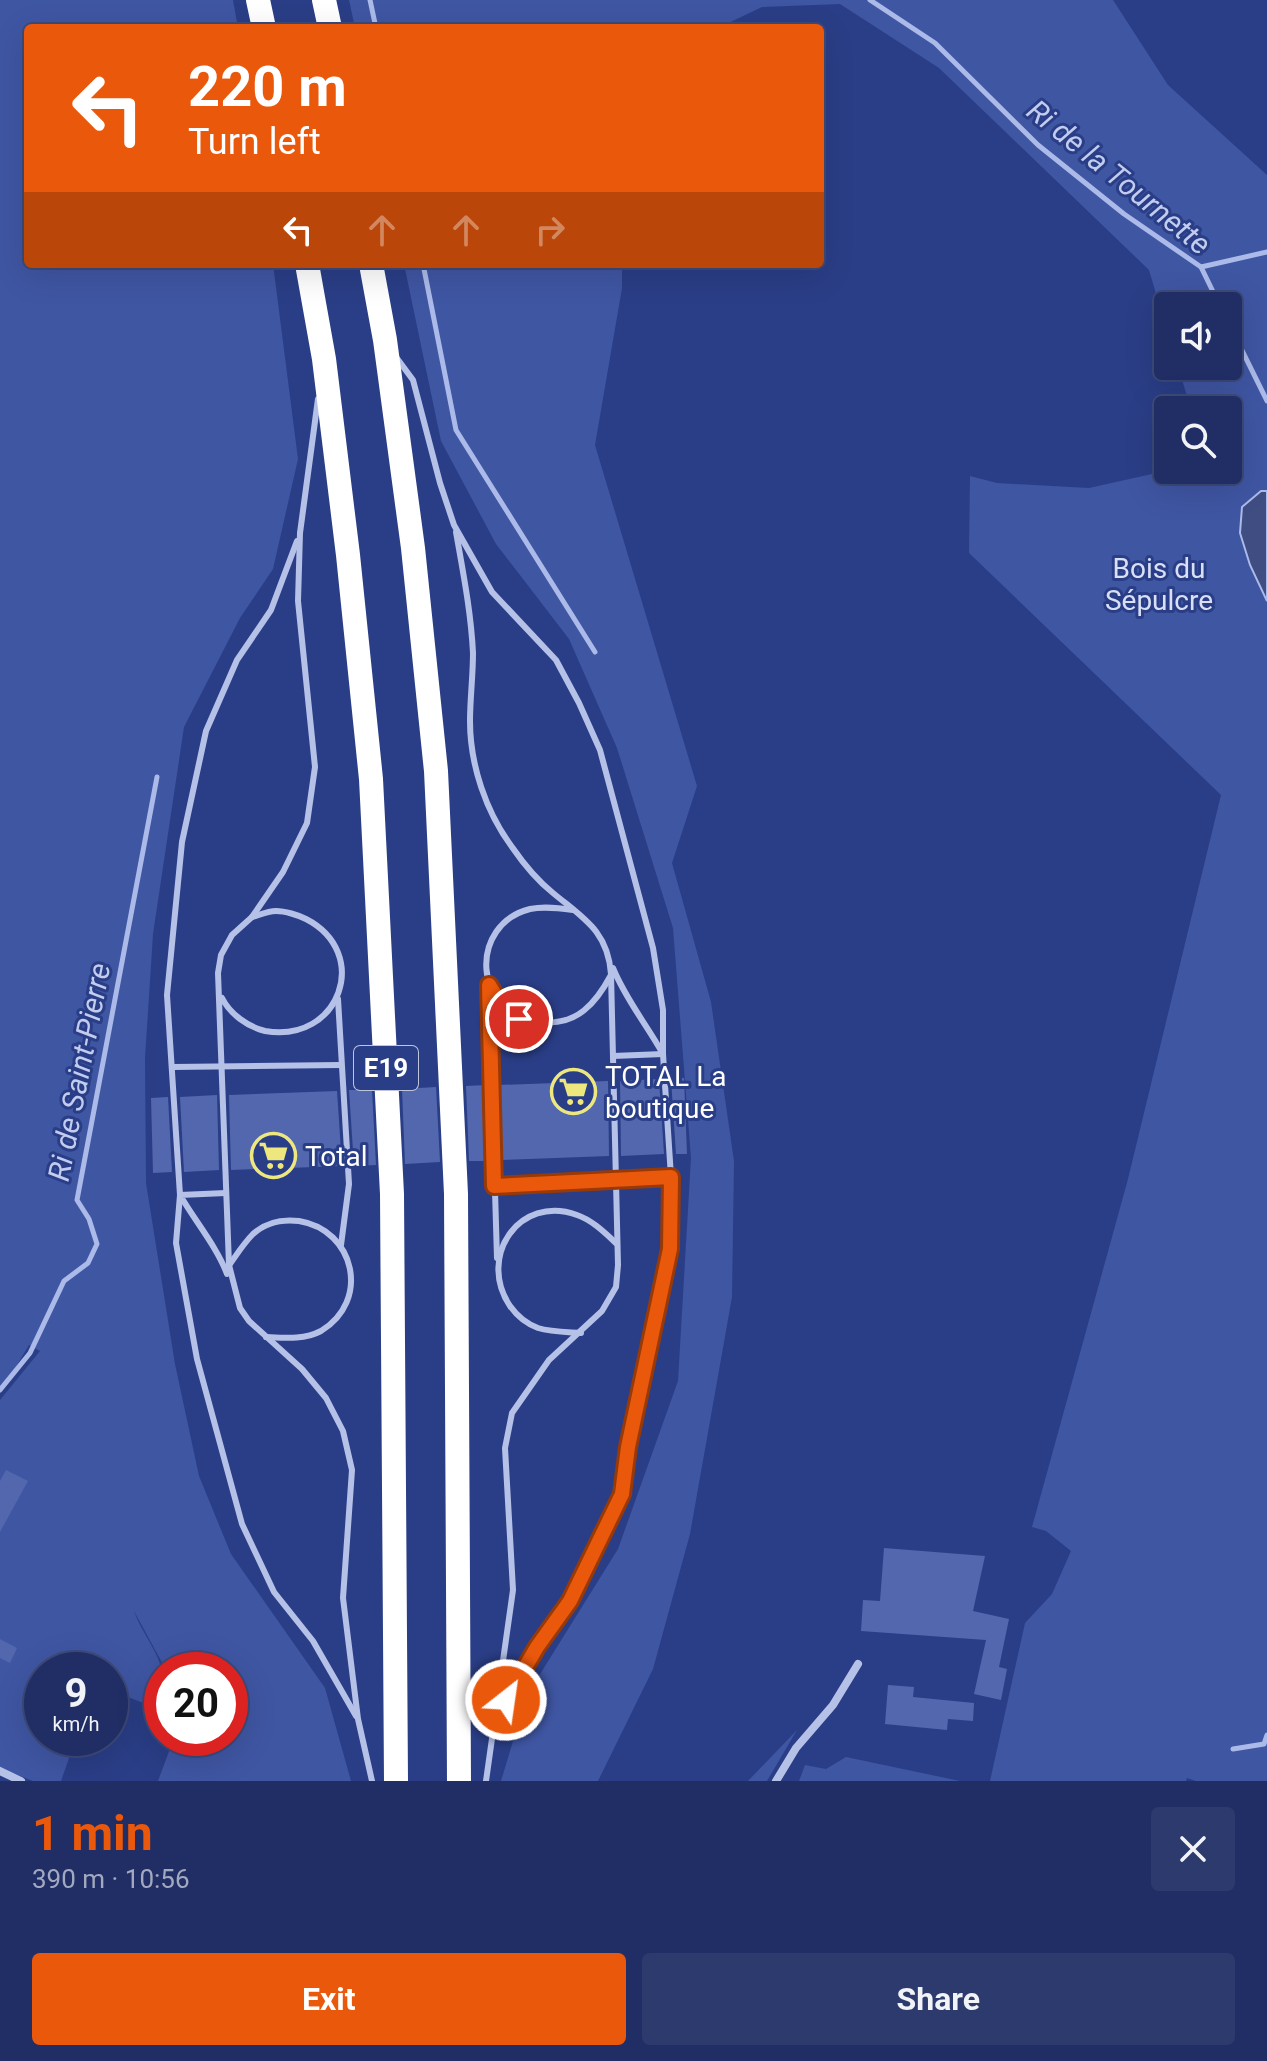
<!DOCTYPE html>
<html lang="en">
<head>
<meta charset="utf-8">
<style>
  :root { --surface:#202e65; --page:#2d3a6e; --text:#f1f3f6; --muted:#a2a8bf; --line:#3d4a79; --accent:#ea580c }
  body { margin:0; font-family:Roboto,sans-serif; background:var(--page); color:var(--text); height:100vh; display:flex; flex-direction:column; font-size:30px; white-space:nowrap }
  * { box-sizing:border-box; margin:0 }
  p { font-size:26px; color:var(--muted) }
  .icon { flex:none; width:44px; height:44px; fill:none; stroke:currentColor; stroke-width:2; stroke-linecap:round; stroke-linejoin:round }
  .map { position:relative; height:1781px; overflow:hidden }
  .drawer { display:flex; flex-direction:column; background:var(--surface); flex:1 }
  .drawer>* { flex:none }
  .top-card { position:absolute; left:24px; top:24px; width:800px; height:244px; border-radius:8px; box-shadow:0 8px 32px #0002,0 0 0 2px var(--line); background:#ea580c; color:#fff; overflow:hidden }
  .tools { position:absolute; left:1154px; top:292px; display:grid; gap:16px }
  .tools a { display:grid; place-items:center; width:88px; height:88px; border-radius:8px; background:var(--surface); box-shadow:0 8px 32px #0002,0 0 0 2px var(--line); font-size:40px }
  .speed { position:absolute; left:24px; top:1652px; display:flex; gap:16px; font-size:40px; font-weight:700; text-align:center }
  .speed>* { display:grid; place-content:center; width:104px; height:104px; border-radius:50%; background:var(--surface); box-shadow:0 8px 32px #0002,0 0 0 2px var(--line); line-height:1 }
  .speed small { font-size:20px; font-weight:400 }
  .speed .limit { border:12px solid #d22; background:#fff; color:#111 }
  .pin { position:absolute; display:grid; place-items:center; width:68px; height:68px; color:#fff; margin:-34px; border:4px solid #fff; border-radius:50%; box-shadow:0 2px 8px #0007 }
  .me { position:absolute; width:88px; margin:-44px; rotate:30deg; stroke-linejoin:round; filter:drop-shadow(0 0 6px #0008) }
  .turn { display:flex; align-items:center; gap:28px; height:168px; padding:0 32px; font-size:36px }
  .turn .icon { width:104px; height:104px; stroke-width:2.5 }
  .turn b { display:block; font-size:56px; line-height:68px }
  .lanes { display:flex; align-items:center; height:76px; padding:0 32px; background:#0003; justify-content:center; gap:40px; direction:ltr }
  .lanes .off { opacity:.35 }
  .round { display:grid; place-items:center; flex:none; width:84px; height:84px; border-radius:8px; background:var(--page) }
  .head { display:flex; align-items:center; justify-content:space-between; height:136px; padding:0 32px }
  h1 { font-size:48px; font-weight:700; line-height:60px; color:var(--accent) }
  .action { display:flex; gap:16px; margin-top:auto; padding:16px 32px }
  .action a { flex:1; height:92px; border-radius:8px; background:var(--accent); color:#fff; font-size:32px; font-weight:700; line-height:92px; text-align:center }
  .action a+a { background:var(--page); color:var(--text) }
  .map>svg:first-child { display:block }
  .green { fill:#3f56a3 }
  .water { fill:#3f4d83; stroke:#abbae8; stroke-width:2 }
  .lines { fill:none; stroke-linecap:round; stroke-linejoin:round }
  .stream { stroke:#abbae8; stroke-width:5 }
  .building { fill:#5367ae }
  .service { stroke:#b6c1e8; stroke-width:6 }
  .minor { stroke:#b6c1e8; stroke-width:8 }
  .motorway { stroke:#fff; stroke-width:24 }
  .route-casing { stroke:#983908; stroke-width:20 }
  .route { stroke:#ea580c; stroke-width:14 }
  .labels { text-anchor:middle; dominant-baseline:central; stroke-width:6; stroke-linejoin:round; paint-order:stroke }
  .shield { fill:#2a3e87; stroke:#bfc5db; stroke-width:2 }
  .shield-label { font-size:26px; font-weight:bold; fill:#fff }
  .park-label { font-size:28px; fill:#d9e0f6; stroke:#2a3e87 }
  .poi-label { font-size:28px; fill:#fff; stroke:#2a3e87; text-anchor:start }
  .water-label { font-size:30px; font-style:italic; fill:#c2ccef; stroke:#2a3e87 }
</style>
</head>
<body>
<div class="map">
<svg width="1267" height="1781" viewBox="0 0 1267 1781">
  <rect width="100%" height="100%" fill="#2a3e87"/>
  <g class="green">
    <path d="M0,0H233L238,28H28V264H273L298,459L273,569L240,618L184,727L153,934L145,1058L146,1183L175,1364L199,1476L231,1554L325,1688L351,1781H158L174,1738H230V1670H166L134,1611C146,1645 180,1671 151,1706L110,1690V1670H42V1738H76L61,1781H33L0,1768V1400L40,1351L29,1345L0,1393Z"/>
    <path d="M349,0H1113L1168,85L1267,175V1781H1196L1187,1778L1186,1781H990L1025,1623L1052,1594L1071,1551L1046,1531L1032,1527L1128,1179L1221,795L969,553L970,476L997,483L1089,488L1170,470H1228V410H1191L1178,366H1228V306H1168V334L1149,270L939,68L840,4L762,7L718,28H355Z"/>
    <path d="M404,264H622V288L595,445L697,786L672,863L711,1002L734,1161L732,1297L690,1534L653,1669L598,1781H501L527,1695L618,1549L678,1381L691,1158L673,928L617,748L569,639L496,544L441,441Z"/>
    <path d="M797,1730L767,1781H748Z"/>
    <path d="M846,1757L960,1781H799L805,1765L826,1769Z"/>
  </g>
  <path class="water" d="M1261,491H1267V601L1250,565L1240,533L1242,507Z"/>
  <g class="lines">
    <g class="stream">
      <path d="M370,0L376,28"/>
      <path d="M870,0L935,43L1038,145L1124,214L1201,267L1220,306"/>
      <path d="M423,264L456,430L595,652"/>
      <path d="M1201,267L1267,252"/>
      <path d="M1228,322L1267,401"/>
      <path d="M0,1390L30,1353L64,1281L88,1263L97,1244L89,1219L77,1200L157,777"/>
      <path d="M1233,1749L1264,1744L1267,1735"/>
    </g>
  </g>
  <g class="building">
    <path d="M684,1078L687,1154H676L671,1079Z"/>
    <path d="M659,1079L664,1154L621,1156L620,1081Z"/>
    <path d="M608,1081L609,1156L500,1160L498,1085Z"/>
    <path d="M486,1085L488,1161H469L466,1086Z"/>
    <path d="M436,1087L440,1162L405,1164L402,1089Z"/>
    <path d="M349,1090H372L376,1165L354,1166Z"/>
    <path d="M337,1091L342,1166L231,1170L229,1095Z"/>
    <path d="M217,1095L219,1170L184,1172L180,1097Z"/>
    <path d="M168,1097L172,1172L153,1173L151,1098Z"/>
    <path d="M6,1470L28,1481L0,1532V1481Z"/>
    <path d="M884,1548L985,1556L973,1611L1009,1619L999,1667L1007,1669L1001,1700L974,1694L986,1640L861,1631L863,1600L880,1601Z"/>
    <path d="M0,1639L17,1648L10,1663L0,1658Z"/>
    <path d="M888,1685L914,1687L913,1697L974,1703L973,1721L948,1719L947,1730L885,1724Z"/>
  </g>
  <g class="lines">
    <g class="service">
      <path d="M396,357L413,380L440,483L454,525L492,592L556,660L579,703L600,750L653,948L663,1010V1054L671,1177L670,1249L628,1447L622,1494L570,1601L537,1647L496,1718"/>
      <path d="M318,399L300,533L298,601L315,767L307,823L283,872L252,917L232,935L221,955L218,973L229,1265L240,1308L249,1321L302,1369L326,1398L343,1431L352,1470L343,1598L358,1719L372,1781"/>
      <path d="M456,532C463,572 471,612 473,653C473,676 470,699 470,721C470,765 486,812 512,847C523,863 538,881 553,893C583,918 608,931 611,974L618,1265L616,1287L602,1311L549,1360L512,1413L505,1448L513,1590L486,1781"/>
      <path d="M297,541L271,610L237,660L206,731L182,842L167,995L180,1195L176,1243L197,1359L242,1524L274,1592L313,1641L356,1716"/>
      <path d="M573,910C559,908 544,906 530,909C469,924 471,1015 541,1022C577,1026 596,1003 611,975"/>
      <path d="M613,968C626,1000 647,1025 663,1054L613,1056"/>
      <path d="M489,989L497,1258"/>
      <path d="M222,998C230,1014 248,1027 265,1031C340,1044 372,953 306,919C298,915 285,911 276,911C268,911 259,915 252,917"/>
      <path d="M338,999L349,1184L341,1245"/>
      <path d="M173,1067L341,1065"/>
      <path d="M494,1186L671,1177"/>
      <path d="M226,1193L180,1195C195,1221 217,1247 227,1274"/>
      <path d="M230,1264C237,1254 244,1243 253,1234C265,1223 282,1219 299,1221C355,1230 371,1301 321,1331C304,1340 285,1338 266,1337"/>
      <path d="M581,1333C568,1332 551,1332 538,1328C527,1324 517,1316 510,1306C477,1257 519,1194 577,1215C592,1220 605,1233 617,1244"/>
    </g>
    <g class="minor">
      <path d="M0,1771L21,1781"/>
      <path d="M776,1781L796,1748L833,1705L858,1664"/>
    </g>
    <g class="motorway">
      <path d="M258,0L264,28"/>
      <path d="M324,0L330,28"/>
      <path d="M307,264L324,359L348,555L371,779L392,1194L396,1781"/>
      <path d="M371,264L385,340L413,548L436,771L456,1194L459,1781"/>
    </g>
  </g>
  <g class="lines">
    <defs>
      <path id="route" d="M506,1700L537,1647L570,1601L622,1494L628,1447L670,1249L671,1177L494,1186L489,985L503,1008L519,1019"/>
    </defs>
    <use href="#route" class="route-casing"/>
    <use href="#route" class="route"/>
  </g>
  <defs>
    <symbol id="supermarket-ring" viewBox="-11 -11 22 22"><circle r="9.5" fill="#2a3e87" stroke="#eee77e" stroke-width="1.5"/><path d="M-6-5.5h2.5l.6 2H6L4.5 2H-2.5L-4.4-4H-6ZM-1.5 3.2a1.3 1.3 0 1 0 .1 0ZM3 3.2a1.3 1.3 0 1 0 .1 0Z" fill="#eee77e"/></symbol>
  </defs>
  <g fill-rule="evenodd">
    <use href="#supermarket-ring" x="548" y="1066" width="51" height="51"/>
    <use href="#supermarket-ring" x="248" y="1130" width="51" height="51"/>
  </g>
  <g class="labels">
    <rect class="shield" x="354" y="1046" width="64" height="44" rx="6"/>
    <g class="shield-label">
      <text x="386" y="1068">E19</text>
    </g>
    <g class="park-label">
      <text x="1159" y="568">Bois du<tspan x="1159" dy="32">Sépulcre</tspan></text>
    </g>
    <g class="poi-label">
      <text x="605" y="1076">TOTAL La<tspan x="605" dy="32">boutique</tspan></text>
      <text x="305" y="1156">Total</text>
    </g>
    <g class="water-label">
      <text transform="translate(1119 177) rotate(39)">Ri de la Tournette</text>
      <text transform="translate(79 1072) rotate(-79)">Ri de Saint-Pierre</text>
    </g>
  </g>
</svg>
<div class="tools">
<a><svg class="icon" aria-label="sound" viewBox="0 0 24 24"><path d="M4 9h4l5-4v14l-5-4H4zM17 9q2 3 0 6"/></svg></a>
<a><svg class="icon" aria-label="search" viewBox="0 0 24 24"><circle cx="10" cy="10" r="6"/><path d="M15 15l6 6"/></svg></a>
</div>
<div class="speed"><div>9<small>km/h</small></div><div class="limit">20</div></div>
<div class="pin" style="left:519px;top:1019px;background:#d93025"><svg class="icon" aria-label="arrive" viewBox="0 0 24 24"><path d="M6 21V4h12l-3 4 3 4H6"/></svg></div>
<svg class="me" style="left:506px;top:1700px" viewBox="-20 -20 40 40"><circle r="17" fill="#ea580c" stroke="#fff" stroke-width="3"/><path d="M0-11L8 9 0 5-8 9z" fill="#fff"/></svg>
<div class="top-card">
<div class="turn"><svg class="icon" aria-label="left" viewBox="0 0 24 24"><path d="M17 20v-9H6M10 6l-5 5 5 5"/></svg><div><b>220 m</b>Turn left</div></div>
<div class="lanes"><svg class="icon" aria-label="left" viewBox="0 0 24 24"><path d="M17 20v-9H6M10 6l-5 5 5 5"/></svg><svg class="icon off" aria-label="ahead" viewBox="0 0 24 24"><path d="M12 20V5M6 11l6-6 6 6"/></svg><svg class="icon off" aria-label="ahead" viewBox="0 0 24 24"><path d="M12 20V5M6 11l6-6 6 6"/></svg><svg class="icon off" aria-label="right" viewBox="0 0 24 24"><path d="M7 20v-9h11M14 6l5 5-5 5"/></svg></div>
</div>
</div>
<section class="drawer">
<div class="head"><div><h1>1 min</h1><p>390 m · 10:56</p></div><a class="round"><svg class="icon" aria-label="close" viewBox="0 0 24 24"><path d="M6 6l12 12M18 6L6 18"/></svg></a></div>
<div class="action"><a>Exit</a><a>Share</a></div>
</section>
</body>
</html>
